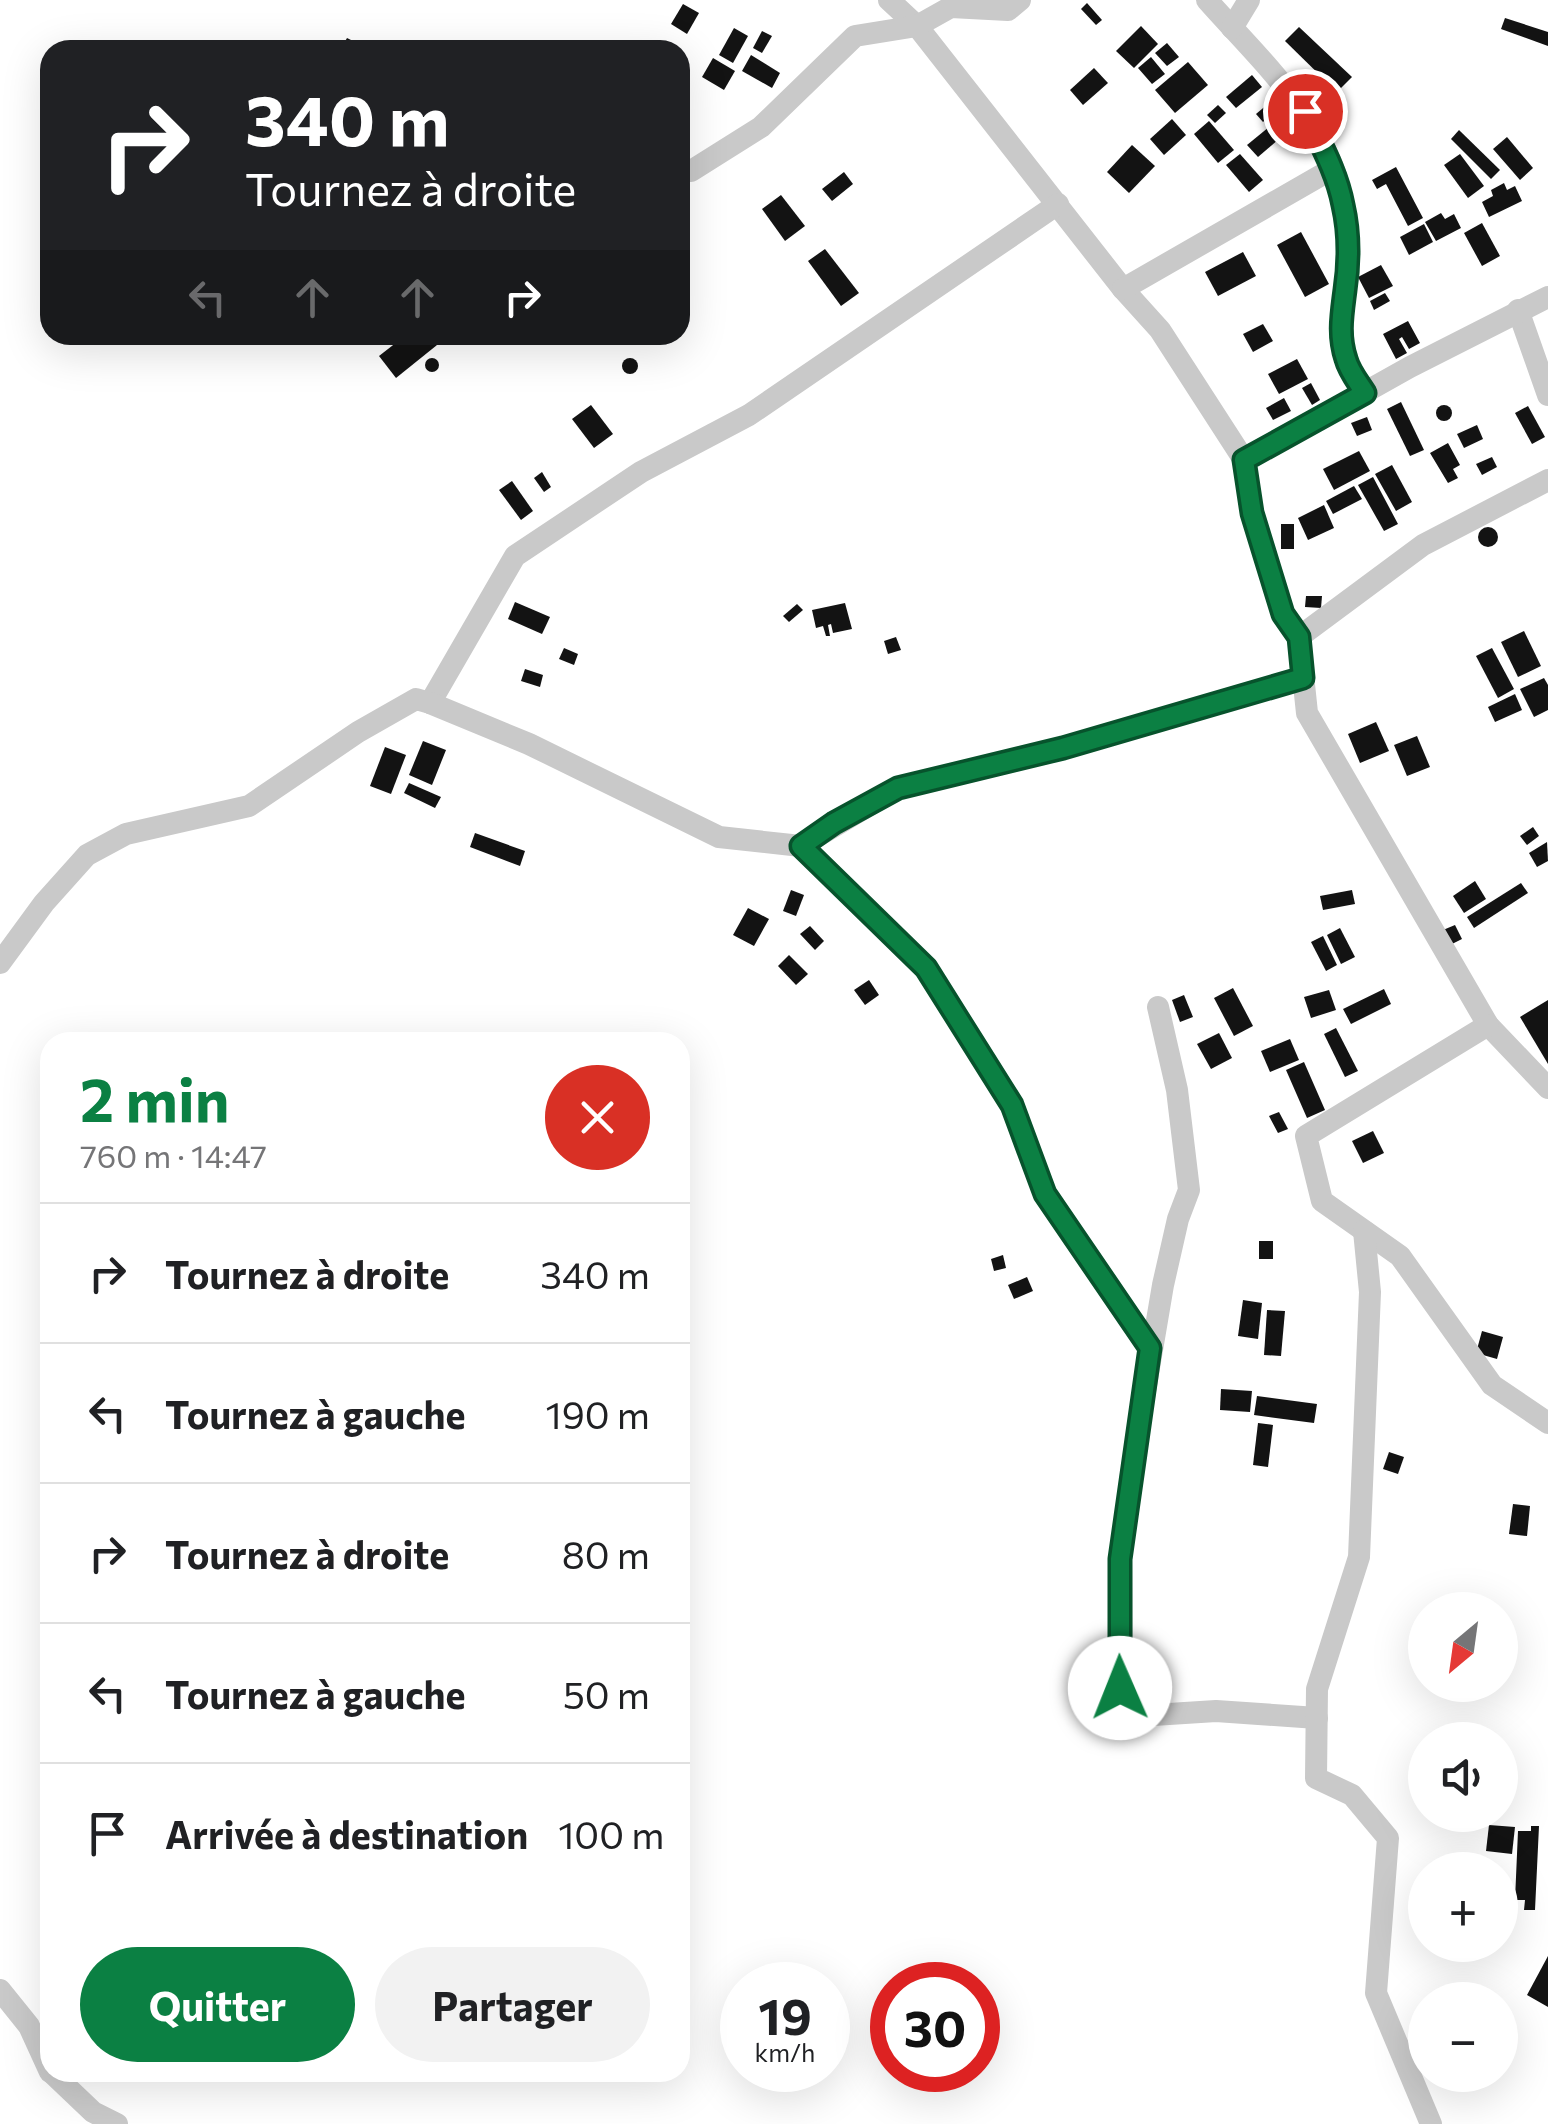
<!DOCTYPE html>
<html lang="fr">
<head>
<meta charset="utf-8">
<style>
  :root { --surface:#fff; --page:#f2f2f2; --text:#202124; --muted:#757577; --line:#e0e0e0; --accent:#0b8043 }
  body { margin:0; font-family:Commissioner,sans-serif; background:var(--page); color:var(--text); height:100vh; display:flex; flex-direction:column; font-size:38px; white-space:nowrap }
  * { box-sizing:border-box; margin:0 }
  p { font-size:32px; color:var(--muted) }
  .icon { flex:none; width:55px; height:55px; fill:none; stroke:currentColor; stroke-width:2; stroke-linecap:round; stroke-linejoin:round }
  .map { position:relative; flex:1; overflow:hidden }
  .drawer { position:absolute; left:40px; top:1032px; width:650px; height:1050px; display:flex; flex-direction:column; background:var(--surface); border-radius:30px; box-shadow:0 10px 40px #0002 }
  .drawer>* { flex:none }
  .top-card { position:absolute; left:40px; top:40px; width:650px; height:305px; border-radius:30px; box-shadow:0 10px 40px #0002; background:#202124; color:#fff; overflow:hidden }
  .needle { width:65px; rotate:209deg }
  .buttons { position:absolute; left:1408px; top:1592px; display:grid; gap:20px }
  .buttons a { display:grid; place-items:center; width:110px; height:110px; border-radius:50%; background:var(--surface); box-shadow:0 10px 40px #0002; font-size:50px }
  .speed { position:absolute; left:720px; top:1962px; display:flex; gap:20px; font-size:50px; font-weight:700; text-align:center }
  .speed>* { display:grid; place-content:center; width:130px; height:130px; border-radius:50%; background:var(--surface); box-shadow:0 10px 40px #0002; line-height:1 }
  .speed small { font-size:25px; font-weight:400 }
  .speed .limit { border:15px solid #d22; background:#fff; color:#111 }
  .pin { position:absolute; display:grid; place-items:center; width:85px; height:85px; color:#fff; margin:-42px; border:5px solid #fff; border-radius:50%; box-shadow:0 2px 10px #0007 }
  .me { position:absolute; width:110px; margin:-55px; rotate:359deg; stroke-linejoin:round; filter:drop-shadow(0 0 8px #0008) }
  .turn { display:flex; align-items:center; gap:35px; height:210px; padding:0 40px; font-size:45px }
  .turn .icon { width:130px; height:130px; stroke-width:2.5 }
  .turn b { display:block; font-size:70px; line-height:85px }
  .lanes { display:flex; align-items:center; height:95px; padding:0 40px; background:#0003; justify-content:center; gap:50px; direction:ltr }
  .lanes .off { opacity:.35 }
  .round { display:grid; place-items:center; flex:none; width:105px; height:105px; border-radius:52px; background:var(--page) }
  .summary { display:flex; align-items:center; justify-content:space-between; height:170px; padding:0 40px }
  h1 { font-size:60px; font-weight:700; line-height:75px; color:var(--accent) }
  .button { display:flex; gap:20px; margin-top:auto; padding:20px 40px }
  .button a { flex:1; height:115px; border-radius:60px; background:var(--accent); color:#fff; font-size:40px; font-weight:700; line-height:115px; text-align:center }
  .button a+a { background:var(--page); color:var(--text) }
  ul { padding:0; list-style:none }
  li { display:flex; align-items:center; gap:30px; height:140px; padding:0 40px; border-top:2px solid var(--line) }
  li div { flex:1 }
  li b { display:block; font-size:38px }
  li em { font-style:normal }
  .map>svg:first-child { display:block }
  .building { fill:#131313 }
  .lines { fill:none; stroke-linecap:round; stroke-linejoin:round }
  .minor { stroke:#c9c9c9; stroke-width:22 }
  .route-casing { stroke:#07532c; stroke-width:25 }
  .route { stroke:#0b8043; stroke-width:18 }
</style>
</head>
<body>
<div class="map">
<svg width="1548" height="2124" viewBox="0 0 1548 2124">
  <rect width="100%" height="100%" fill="#fff"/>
  <g class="building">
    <path d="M1087,3L1102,20L1096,25L1081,9Z"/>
    <path d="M683,4L699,13L687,34L671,24Z"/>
    <path d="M1505,18L1548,32V46L1501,29Z"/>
    <path d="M1141,26L1158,44L1134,68L1116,51Z"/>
    <path d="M1299,27L1352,77L1337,92L1285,41Z"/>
    <path d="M734,28L748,36L733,63L719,55Z"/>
    <path d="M762,31L772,36L762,53L753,48Z"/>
    <path d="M347,38L363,46L361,50H340Z"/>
    <path d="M1167,43L1179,57L1167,66L1155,53Z"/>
    <path d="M751,55L780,73L772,88L742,71Z"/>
    <path d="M1151,57L1165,74L1152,84L1138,68Z"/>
    <path d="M713,58L735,71L724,90L702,77Z"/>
    <path d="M1188,62L1208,85L1175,113L1155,90Z"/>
    <path d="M1094,68L1108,83L1083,105L1070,90Z"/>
    <path d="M1252,75L1262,87L1236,108L1226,97Z"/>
    <path d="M1275,98L1281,106L1263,122L1256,114Z"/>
    <path d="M1218,105L1226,113L1215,123L1207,115Z"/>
    <path d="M1172,119L1186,135L1164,155L1150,139Z"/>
    <path d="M1209,121L1234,150L1218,163L1194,134Z"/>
    <path d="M1269,127L1279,139L1258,157L1247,145Z"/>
    <path d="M1459,130L1500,170L1491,179L1451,139Z"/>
    <path d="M1507,137L1533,168L1520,180L1493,149Z"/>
    <path d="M1132,145L1155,166L1129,193L1107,172Z"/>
    <path d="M1240,154L1263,180L1249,192L1226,165Z"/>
    <path d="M1460,154L1484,186L1468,198L1444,165Z"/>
    <path d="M1396,167L1423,218L1408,226L1386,184L1377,189L1372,180Z"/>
    <path d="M844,172L853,184L832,201L822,189Z"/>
    <path d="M1504,183L1507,190L1515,186L1522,201L1489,217L1482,202L1493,196L1491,190Z"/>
    <path d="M781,195L805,226L785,241L762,209Z"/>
    <path d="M1441,213L1445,219L1454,214L1461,228L1436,241L1425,222Z"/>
    <path d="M1482,223L1500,256L1482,266L1464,233Z"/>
    <path d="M1424,224L1433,242L1409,255L1400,237Z"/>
    <path d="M1301,232L1329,284L1305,297L1277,245Z"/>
    <path d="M825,249L859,293L841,306L808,261Z"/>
    <path d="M1243,252L1256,276L1218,296L1205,272Z"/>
    <path d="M1381,265L1393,286L1369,298L1358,277Z"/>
    <path d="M1385,293L1390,301L1374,310L1370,301Z"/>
    <path d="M1408,321L1420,343L1409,349L1402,337L1399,339L1407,353L1396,359L1383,334Z"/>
    <path d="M1263,324L1273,341L1253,352L1243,334Z"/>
    <path d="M406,335H437L442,341L396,378L379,356Z"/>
    <circle cx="432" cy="365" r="7"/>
    <circle cx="630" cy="366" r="8"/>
    <path d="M1297,359L1308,379L1279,394L1268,374Z"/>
    <path d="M1311,383L1320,400L1312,405L1302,388Z"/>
    <path d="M1284,398L1291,411L1273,420L1266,408Z"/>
    <path d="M1401,402L1424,450L1410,456L1387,409Z"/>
    <circle cx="1444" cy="413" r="8"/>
    <path d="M591,405L613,434L594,448L572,419Z"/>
    <path d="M1528,406L1545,437L1532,444L1515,413Z"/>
    <path d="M1367,417L1372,430L1357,436L1351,423Z"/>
    <path d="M1477,425L1483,439L1464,448L1457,434Z"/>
    <path d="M1448,443L1460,465L1453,469L1458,478L1448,483L1430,453Z"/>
    <path d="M1359,451L1370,471L1334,490L1323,469Z"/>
    <path d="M1492,457L1497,467L1482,475L1476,464Z"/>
    <path d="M1392,465L1412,502L1396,511L1375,474Z"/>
    <path d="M542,472L551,487L544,492L534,478Z"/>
    <path d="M1373,477L1398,524L1384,531L1358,485Z"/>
    <path d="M512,481L533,511L521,520L499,490Z"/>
    <path d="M1354,486L1362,499L1333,514L1326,501Z"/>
    <path d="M1324,505L1334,528L1308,540L1298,518Z"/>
    <rect x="1281" y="524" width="13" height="25"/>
    <circle cx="1488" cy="537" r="10"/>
    <path d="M1306,596H1322L1321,608L1305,607Z"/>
    <path d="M515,602L550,617L542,634L508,619Z"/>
    <path d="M845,603L852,629L833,633L831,624L828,625L830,636H826L823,626L816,628L812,610Z"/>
    <path d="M797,604L803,610L789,622L783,616Z"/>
    <path d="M1524,631L1541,666L1518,677L1501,642Z"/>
    <path d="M896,637L901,650L888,654L884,641Z"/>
    <path d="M564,648L578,654L574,665L559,659Z"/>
    <path d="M1492,648L1514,689L1498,698L1476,656Z"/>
    <path d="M525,669L543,675L540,687L521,681Z"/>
    <path d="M1544,678L1548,685V710L1534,717L1520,689Z"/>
    <path d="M1515,694L1522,710L1495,722L1488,707Z"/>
    <path d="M1376,722L1389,751L1360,763L1348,734Z"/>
    <path d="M1417,736L1430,767L1407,776L1394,745Z"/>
    <path d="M423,741L446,750L432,785L409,775Z"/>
    <path d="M385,747L406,755L391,794L370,786Z"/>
    <path d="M409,783L441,797L435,808L404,793Z"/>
    <path d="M1533,827L1539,836L1527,845L1520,836Z"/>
    <path d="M475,833L525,851L520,866L470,847Z"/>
    <path d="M1547,842L1548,861L1537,867L1529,853Z"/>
    <path d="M1475,881L1486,899L1464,913L1453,896Z"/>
    <path d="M1521,883L1528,893L1474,928L1467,917Z"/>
    <path d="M791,890L804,895L796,916L783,911Z"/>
    <path d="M1352,890L1355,904L1323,910L1320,896Z"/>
    <path d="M748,908L769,919L754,946L733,935Z"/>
    <path d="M1455,925L1462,939L1450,945L1443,930Z"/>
    <path d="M810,926L824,941L815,950L800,934Z"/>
    <path d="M1340,928L1355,957L1341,964L1327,935Z"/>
    <path d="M1323,936L1337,965L1326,971L1311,942Z"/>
    <path d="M789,955L808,974L796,985L778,966Z"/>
    <path d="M869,980L879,995L865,1005L854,990Z"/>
    <path d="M1233,988L1253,1026L1234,1036L1214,998Z"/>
    <path d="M1384,989L1391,1004L1351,1024L1343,1009Z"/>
    <path d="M1329,990L1336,1010L1311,1018L1304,997Z"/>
    <path d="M1184,995L1193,1017L1180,1022L1172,1000Z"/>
    <path d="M1548,1000V1064L1520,1017Z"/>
    <path d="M1336,1028L1358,1071L1345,1077L1324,1034Z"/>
    <path d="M1219,1033L1232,1058L1211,1069L1197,1044Z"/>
    <path d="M1290,1039L1299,1060L1270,1072L1261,1051Z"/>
    <path d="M1304,1062L1325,1110L1307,1118L1286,1070Z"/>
    <path d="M1279,1112L1288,1129L1278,1133L1269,1116Z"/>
    <path d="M1373,1131L1384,1153L1363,1163L1352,1141Z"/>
    <rect x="1259" y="1241" width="14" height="18"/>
    <path d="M1003,1255L1006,1268L994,1271L991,1259Z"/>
    <path d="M1027,1277L1033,1291L1014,1299L1008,1285Z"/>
    <path d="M1243,1300L1262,1303L1258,1339L1238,1336Z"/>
    <path d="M1267,1310L1285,1311L1281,1356L1264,1355Z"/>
    <path d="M1482,1331L1503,1337L1497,1359L1476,1353Z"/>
    <path d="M1221,1389L1252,1391L1250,1412L1220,1410Z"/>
    <path d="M1257,1396L1317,1404L1314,1423L1254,1415Z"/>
    <path d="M1258,1423L1273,1425L1268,1467L1253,1465Z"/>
    <path d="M1389,1452L1404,1457L1398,1474L1383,1469Z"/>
    <path d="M1513,1504L1530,1506L1527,1536L1509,1534Z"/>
    <path d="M1489,1825L1515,1827L1512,1854L1486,1851Z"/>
    <path d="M1531,1826H1539L1535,1910H1524L1525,1900H1515L1518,1831H1531Z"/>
    <path d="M1548,1956V2007L1527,1995Z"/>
    <path d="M1503,2003L1513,2031L1500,2036V2004Z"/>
  </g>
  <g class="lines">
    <g class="minor">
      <path d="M889,0L917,26L1123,289L1160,330L1244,460L1252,513L1283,614L1299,637L1307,713L1488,1025L1548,1088"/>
      <path d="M1207,0C1261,61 1331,123 1344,208C1348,235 1349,265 1345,292C1342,315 1338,336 1346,360C1349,371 1359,382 1365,393"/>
      <path d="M1232,28L1249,0"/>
      <path d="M691,171L761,127L855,36L917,26L951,7L1008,10L1020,0"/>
      <path d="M1123,289L1332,169"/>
      <path d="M1518,310L1548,395"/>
      <path d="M1244,460L1410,367L1548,297"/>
      <path d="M1299,637L1423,545L1548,480"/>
      <path d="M430,703L515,556L641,472L749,415L1058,204"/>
      <path d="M801,846L898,788L1063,748L1303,677"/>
      <path d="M0,963L44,903L87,855L126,834L249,806L358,732L416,699L430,703L529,744L719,837L801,846L926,968L1013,1105L1045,1194L1150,1348"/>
      <path d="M1158,1007L1177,1090L1189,1190L1178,1219L1163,1285L1131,1474L1121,1559L1122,1717L1216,1711L1317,1718"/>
      <path d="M1488,1025L1306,1136L1322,1201L1400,1256L1492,1385L1548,1423"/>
      <path d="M1364,1231L1370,1292L1359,1557L1317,1689L1316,1778L1352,1795L1388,1838L1376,1993L1431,2124"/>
      <path d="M0,1990L29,2026L50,2072"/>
      <path d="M51,2072L93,2112L117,2124"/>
    </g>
  </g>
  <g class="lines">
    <defs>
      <path id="route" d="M1120,1688V1559L1150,1348L1045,1194L1012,1105L926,968L801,846L834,823L898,788L1063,748L1303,678L1299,637L1283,614L1252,513L1244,460L1365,393C1358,382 1349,371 1346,359C1338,335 1342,314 1345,290C1349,263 1349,231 1343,205C1337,172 1319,141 1305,111"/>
    </defs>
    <use href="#route" class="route-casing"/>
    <use href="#route" class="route"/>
  </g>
</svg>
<div class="buttons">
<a><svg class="needle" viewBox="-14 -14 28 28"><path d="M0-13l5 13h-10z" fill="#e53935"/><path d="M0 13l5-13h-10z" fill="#757577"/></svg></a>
<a><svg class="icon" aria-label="sound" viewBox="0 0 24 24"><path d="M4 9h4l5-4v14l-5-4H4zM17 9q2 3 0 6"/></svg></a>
<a>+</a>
<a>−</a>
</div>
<div class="speed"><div>19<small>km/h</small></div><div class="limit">30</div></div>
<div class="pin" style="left:1305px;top:111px;background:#d93025"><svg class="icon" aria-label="arrive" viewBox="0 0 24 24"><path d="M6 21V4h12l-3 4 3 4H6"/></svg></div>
<svg class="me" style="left:1120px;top:1688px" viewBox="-20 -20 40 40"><circle r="19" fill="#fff"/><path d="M0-13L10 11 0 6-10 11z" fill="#0b8043"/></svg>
<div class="top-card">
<div class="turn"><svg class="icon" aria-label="right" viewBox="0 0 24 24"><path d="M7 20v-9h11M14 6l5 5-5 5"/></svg><div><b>340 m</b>Tournez à droite</div></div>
<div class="lanes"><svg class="icon off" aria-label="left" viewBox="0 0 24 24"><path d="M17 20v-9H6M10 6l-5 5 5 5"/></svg><svg class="icon off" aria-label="ahead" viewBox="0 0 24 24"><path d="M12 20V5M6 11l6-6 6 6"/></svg><svg class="icon off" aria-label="ahead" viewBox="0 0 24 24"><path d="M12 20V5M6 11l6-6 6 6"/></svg><svg class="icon" aria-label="right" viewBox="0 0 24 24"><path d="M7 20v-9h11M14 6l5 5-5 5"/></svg></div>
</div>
<section class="drawer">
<div class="summary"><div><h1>2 min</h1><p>760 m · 14:47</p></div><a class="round" style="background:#d93025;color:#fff"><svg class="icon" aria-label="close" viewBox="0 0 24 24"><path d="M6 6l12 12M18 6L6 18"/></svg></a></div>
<ul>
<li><svg class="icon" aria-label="right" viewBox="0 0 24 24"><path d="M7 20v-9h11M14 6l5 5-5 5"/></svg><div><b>Tournez à droite</b></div><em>340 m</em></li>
<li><svg class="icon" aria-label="left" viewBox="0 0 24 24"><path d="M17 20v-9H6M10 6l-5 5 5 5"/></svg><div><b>Tournez à gauche</b></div><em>190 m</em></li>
<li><svg class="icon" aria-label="right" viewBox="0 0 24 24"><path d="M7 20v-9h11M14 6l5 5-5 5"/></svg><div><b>Tournez à droite</b></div><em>80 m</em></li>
<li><svg class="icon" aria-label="left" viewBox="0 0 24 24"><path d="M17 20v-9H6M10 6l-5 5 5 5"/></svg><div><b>Tournez à gauche</b></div><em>50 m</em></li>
<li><svg class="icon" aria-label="arrive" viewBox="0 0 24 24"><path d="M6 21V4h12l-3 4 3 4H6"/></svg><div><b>Arrivée à destination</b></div><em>100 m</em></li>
</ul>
<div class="button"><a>Quitter</a><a>Partager</a></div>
</section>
</div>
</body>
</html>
